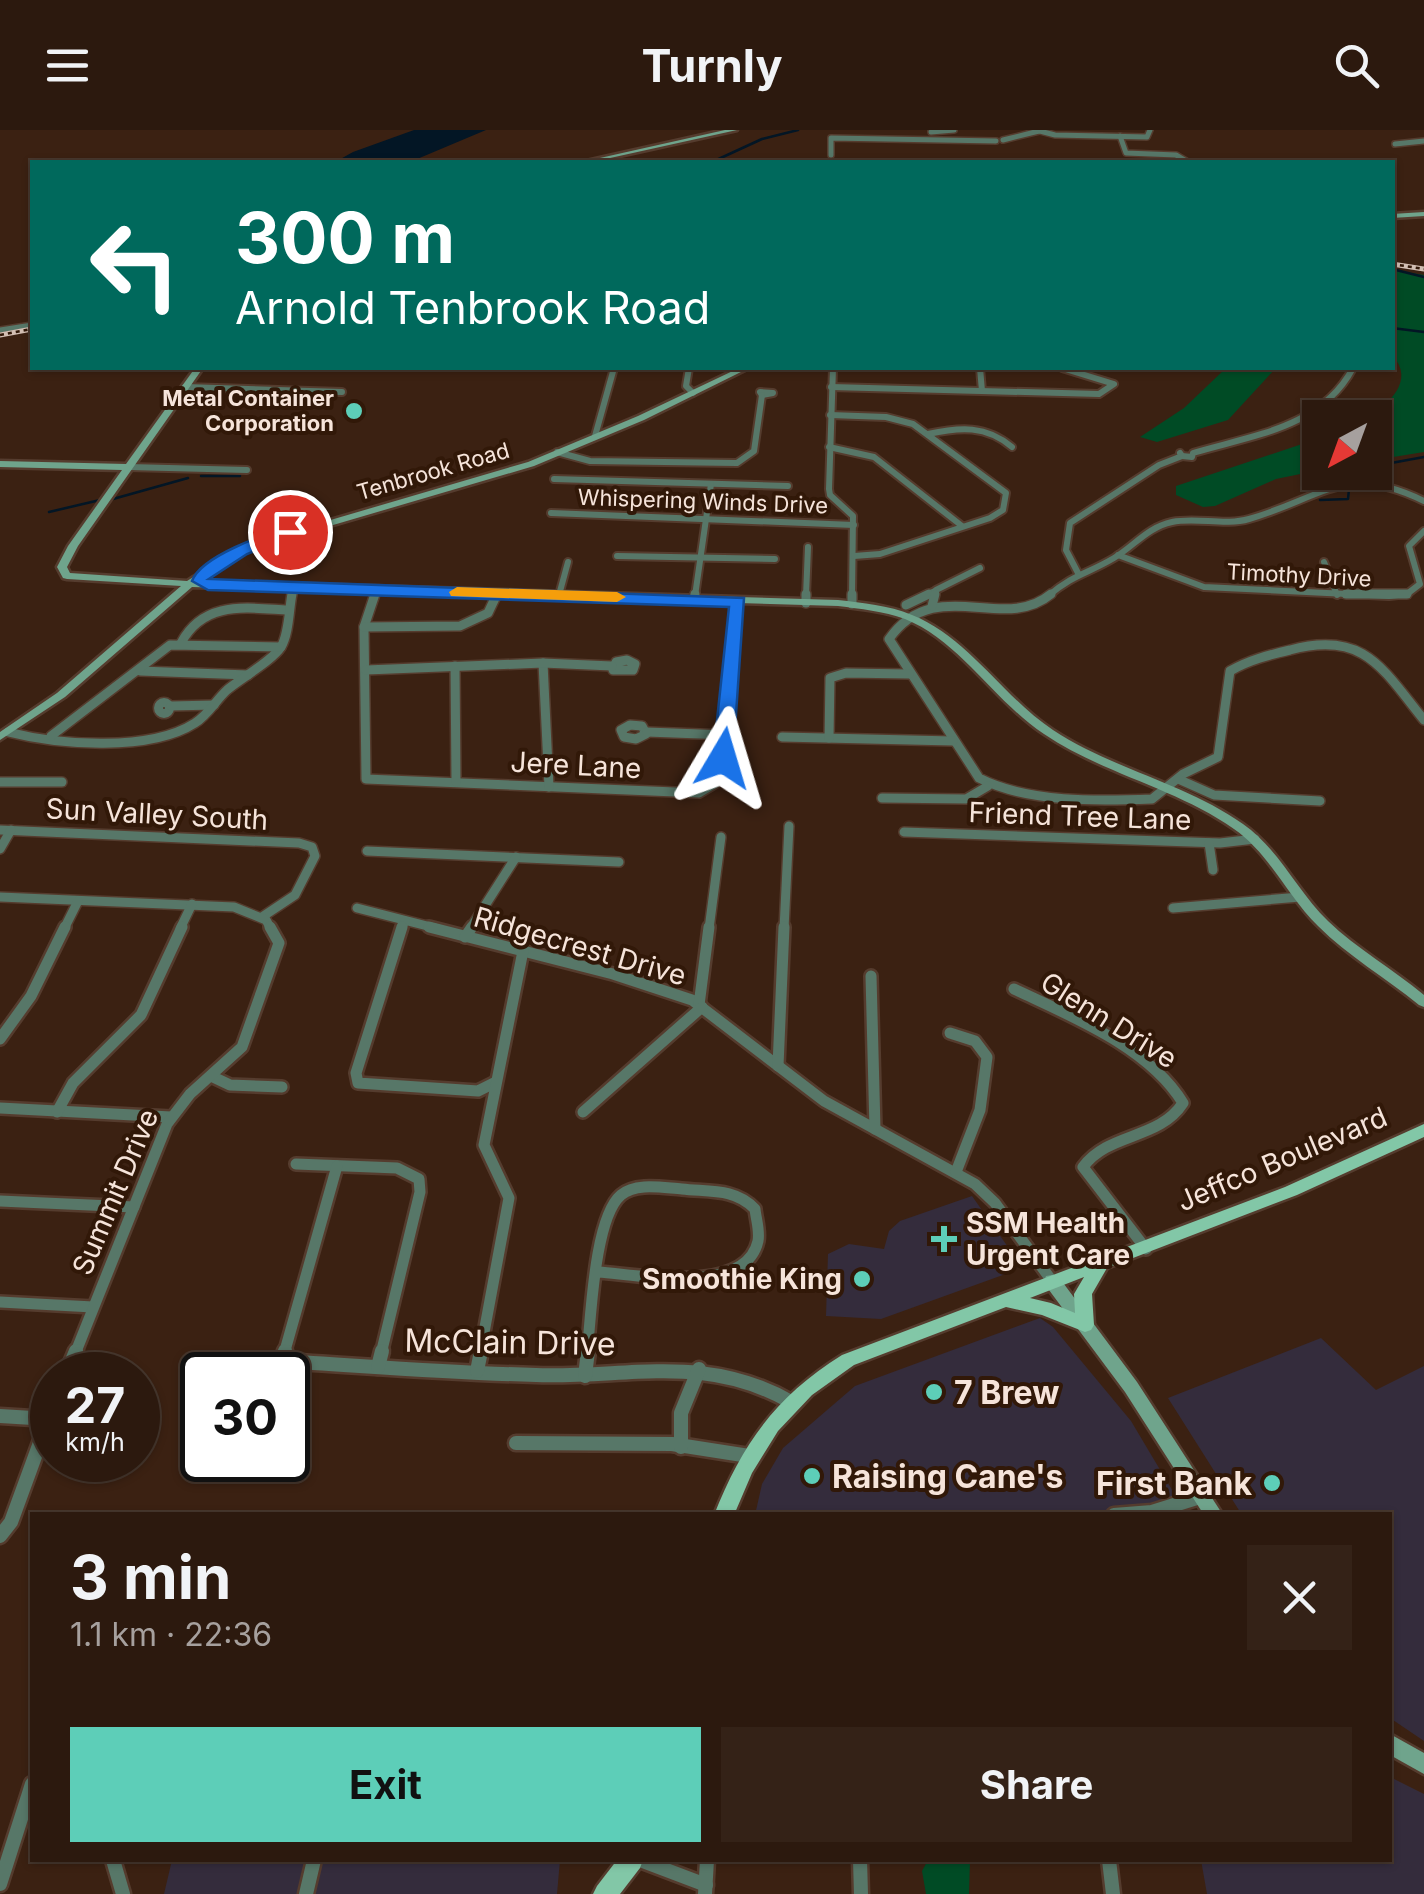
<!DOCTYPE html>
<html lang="en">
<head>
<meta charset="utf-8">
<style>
  :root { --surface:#2c190e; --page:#342217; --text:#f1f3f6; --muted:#a6a09e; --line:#48382e; --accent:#5dceb8 }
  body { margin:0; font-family:Inter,sans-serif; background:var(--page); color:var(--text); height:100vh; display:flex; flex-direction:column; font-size:38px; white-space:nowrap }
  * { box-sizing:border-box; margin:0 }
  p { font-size:32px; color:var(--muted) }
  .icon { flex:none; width:55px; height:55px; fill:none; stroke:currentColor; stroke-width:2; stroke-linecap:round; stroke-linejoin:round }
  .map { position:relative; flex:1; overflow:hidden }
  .side { position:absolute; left:30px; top:1382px; width:1362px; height:350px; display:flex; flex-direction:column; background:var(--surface); border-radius:0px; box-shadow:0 2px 8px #0004,0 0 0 2px var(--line) }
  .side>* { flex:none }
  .banner { position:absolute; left:30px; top:30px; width:1365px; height:210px; border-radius:0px; box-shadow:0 2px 8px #0004,0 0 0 2px var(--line); background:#00695c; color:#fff; overflow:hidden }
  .needle { width:65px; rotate:221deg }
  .buttons { position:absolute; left:1302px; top:270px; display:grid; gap:20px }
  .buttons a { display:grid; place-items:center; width:90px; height:90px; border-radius:0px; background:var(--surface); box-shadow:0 2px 8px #0004,0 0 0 2px var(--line); font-size:50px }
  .speed { position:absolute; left:30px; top:1222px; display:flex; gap:20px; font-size:50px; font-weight:700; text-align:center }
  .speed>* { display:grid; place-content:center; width:130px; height:130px; border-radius:50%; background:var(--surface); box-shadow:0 2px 8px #0004,0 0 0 2px var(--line); line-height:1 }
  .speed small { font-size:25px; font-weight:400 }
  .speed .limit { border:5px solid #111; border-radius:15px; background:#fff; color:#111 }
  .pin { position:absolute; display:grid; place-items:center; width:85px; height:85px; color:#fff; margin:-42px; border:5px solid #fff; border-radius:50%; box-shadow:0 2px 10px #0007 }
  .me { position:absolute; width:110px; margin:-55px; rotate:7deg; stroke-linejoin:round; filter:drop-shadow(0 0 8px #0008) }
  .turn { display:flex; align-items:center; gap:35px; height:210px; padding:0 40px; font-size:45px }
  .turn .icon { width:130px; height:130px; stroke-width:2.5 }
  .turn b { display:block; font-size:70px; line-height:85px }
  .round { display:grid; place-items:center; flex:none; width:105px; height:105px; border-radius:0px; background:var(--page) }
  .summary { display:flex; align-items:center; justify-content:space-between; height:170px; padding:0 40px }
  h1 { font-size:60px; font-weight:700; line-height:75px }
  .button { display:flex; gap:20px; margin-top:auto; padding:20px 40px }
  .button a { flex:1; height:115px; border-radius:0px; background:var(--accent); color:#111; font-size:40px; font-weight:700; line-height:115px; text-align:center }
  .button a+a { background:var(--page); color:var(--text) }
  header { display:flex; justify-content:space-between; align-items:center; height:130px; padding:0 40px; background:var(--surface); font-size:45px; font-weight:700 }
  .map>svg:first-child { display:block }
  .commercial { fill:#342c3c }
  .green { fill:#004b25 }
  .water { fill:#031625 }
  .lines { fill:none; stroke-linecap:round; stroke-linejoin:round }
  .stream { stroke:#031625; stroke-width:2.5 }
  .street-far4-casing { stroke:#553c2e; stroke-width:8 }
  .street-far3-casing { stroke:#553c2e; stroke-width:10 }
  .street-far2-casing { stroke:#553c2e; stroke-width:12 }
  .street-far1-casing { stroke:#553c2e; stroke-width:16 }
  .street-casing { stroke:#553c2e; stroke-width:19 }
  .secondary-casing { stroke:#553c2e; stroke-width:5 }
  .primary-casing { stroke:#553c2e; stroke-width:5 }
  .street-far4 { stroke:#577768; stroke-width:5 }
  .street-far3 { stroke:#577768; stroke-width:6 }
  .street-far2 { stroke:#577768; stroke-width:9 }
  .street-far1 { stroke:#577768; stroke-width:11 }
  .street { stroke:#577768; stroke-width:14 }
  .secondary { fill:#6fa48c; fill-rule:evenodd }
  .primary { fill:#82c7a7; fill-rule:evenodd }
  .rail-casing { stroke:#d2beb3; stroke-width:5 }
  .rail { stroke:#311808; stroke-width:2.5; stroke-dasharray:4; stroke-linecap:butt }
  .route { fill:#1a73e8; stroke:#114b97; stroke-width:2.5 }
  .slow { fill:#f59e0b }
  .poi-dot { fill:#5dceb8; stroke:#311808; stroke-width:4 }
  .labels { text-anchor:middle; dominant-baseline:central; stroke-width:8; stroke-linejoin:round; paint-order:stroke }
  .far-poi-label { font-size:22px; font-weight:bold; fill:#f6e4da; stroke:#311808; text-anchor:end }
  .far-street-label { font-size:22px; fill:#f6e4da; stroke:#311808 }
  .street-label { font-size:28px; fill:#f6e4da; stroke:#311808 }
  .poi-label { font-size:28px; font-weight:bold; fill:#f6e4da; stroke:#311808; text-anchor:start }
  .near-street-label { font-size:32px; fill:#f6e4da; stroke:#311808 }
  .near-poi-label { font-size:32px; font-weight:bold; fill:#f6e4da; stroke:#311808; text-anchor:start }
</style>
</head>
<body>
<header><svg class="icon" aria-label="menu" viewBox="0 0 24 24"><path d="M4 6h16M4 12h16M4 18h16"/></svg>Turnly<svg class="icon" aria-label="search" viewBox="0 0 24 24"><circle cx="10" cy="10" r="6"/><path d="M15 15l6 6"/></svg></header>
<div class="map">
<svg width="1424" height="1764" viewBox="0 0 1424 1764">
  <rect width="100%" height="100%" fill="#3b2112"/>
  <g class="commercial">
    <path d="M972,1066L1020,1134L1014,1141L881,1189L826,1186L828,1124L849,1114L884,1119L889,1101L900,1091Z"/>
    <path d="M1040,1188L1053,1197L1131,1291L1187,1385H755L762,1354L783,1318L855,1256Z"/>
    <path d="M1321,1208L1376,1260L1424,1236V1611L1390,1588V1385H1242L1168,1268Z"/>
    <path d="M1390,1647L1424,1664V1764H1207L1201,1730H1390Z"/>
    <path d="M172,1730H560L557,1764H164Z"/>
  </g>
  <g class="green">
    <path d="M1393,140L1424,145V322L1375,330V288L1369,287C1389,273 1415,251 1393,226Z"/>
    <path d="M1226,238H1276L1228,290L1157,312L1140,307L1184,278Z"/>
    <path d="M1320,308V340L1276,349L1215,376L1203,377L1176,365V356Z"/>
    <path d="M928,1730H970L969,1764H926L922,1741Z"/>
  </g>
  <path class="water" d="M414,0H486L410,32H335L353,22Z"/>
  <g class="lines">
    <g class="stream">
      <path d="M712,32L762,9L798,0"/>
      <path d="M809,32H815"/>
      <path d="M906,32H1016"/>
      <path d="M1392,139L1424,147"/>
      <path d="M1392,198L1424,202"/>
      <path d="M1375,336L1424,327"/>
      <path d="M1339,342L1347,352"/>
      <path d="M201,346H240"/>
      <path d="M113,369L188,348"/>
      <path d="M1320,370L1348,369L1349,359"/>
      <path d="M49,382L100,370"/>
    </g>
    <defs>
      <g id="street-far4">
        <path d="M1036,0L1055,5L1147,7L1150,0"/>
        <path d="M931,2L954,0"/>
        <path d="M1120,6L1126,23L1176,25L1186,31"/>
        <path d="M1003,10L1039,1"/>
        <path d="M1395,14L1424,11"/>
        <path d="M831,25V8L996,11"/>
        <path d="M0,200L32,195"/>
      </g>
      <g id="street-far3">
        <path d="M689,238L686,256L693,263"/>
        <path d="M833,238L829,359L830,365L853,386L852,466"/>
        <path d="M980,238L982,261"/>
        <path d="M185,257L342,262"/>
        <path d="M831,257L1099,264L1114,254L1062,238"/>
        <path d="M760,262L773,263L762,265Z"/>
        <path d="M830,285L886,287L913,294L1006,363L1003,380L990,388L880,424L854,426"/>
        <path d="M928,304C960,297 986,295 1012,317"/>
        <path d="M595,306L614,238"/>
        <path d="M829,317L874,327L962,396"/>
        <path d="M557,322L590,331L737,333L754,321L762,265"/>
        <path d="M1182,326L1192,327L1193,323C1253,305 1321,298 1353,238"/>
        <path d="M129,337L247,340"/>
        <path d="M554,349L788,356"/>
        <path d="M551,383L854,395"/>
        <path d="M1118,425L1204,457L1389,466L1407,464L1420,454L1409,416L1424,401"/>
        <path d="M617,426L775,429"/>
        <path d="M1324,432L1337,465"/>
        <path d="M1078,443L1066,420L1070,393L1159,335L1182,326L1180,323"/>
        <path d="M559,465L568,432"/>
        <path d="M291,466L293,457"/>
        <path d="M374,466L377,459"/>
        <path d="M695,466L711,354"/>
        <path d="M806,466L808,417"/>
        <path d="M924,466L935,461"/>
        <path d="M934,466L936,460L980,438"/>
        <path d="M1048,466C1074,444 1087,444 1114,428C1134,416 1148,397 1172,392C1197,387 1225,396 1249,389C1322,368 1346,332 1424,371"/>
      </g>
      <g id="street-far2">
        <path d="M375,464L364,497L366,649L699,663L719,651L738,472"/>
        <path d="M1051,464C1003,504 936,443 889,509L979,648C1028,673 1098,671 1152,669L1183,644L1218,627L1230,541C1249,530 1269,525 1290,520C1364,500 1382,538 1424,590"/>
        <path d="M1346,464H1407"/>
        <path d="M694,470L695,464"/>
        <path d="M806,473V464"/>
        <path d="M852,474V464"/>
        <path d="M906,475L929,464"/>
        <path d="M932,476L935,464"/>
        <path d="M364,497L460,496L488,483L497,464"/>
        <path d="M181,513C204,470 246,478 288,480"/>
        <path d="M627,530L635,534L633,540H613L616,532Z"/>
        <path d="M543,533L549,657"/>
        <path d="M455,536L456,652"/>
        <path d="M366,540L543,533L612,536"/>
        <path d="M140,541L248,545"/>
        <circle cx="164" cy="578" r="5.5"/>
        <path d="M171,576L214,575"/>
        <path d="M630,595L642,596L646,604L636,609L624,607L621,600Z"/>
        <path d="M8,602C59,615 150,622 195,593C208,585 216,570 227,560C240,549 273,530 281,517C289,504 289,479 292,464"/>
        <path d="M647,602L727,605"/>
        <path d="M51,606L170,515L281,517"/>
        <path d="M782,607L953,611"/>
        <path d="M829,608L830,548L846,543L909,544"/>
        <path d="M1178,649L1214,665L1320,671"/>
        <path d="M0,652H62"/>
        <path d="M882,668L966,669L988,656"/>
        <path d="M0,700L299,713L312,717L315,726L295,765L262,787"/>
        <path d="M904,702L1220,713L1255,709"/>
        <path d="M1209,713L1213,740"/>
        <path d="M0,719L11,700"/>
        <path d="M367,721L619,732"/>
        <path d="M0,767L234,777L266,790L271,799"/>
        <path d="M357,778L439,799"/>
        <path d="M1173,778L1300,767"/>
        <path d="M64,799L78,771"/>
        <path d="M180,799L192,774"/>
        <path d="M401,799L405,791"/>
        <path d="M470,799L516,727"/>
        <path d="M709,799L721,707"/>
        <path d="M784,799L789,696"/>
      </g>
      <g id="street-far1">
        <path d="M402,797L356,943L358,953L478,961L496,952"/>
        <path d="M429,797L613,844L692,870L824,971L975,1054L995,1073L1052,1151"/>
        <path d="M465,807L472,797"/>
        <path d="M871,846L875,999"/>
        <path d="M1014,859C1071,886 1149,917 1183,973C1159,1010 1109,1002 1083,1037L1146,1119"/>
        <path d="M699,875L709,797"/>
        <path d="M950,903L975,911L987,927L980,980L956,1042"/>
        <path d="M0,909L31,866L65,797"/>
        <path d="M778,936L784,797"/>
        <path d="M211,946L230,955L282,957"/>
        <path d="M0,978L171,987"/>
        <path d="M57,982L73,953L141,885L182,797"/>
        <path d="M583,982L702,877"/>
        <path d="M296,1034L397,1038L419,1049L420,1062L381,1224"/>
        <path d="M0,1071L134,1077"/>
        <path d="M0,1172L93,1177"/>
        <path d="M75,1224L167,994L190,964L242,917L279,813L270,797"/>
        <path d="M284,1224L337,1036"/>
        <path d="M480,1224L509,1068L484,1015L523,821"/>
        <path d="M587,1224C591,1189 594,1088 621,1065C636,1052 664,1058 682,1059C709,1062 735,1058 755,1079C756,1089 760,1101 758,1111C746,1166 639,1145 599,1142"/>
      </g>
      <g id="street">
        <path d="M285,1221L282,1231C367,1236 451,1243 536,1245C630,1248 705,1223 791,1272"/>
        <path d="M378,1237L382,1221"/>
        <path d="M477,1241L481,1221"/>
        <path d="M66,1245L76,1221"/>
        <path d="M585,1246L588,1221"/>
        <path d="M0,1286L49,1289"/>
        <path d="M516,1313L672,1314L749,1326"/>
        <path d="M681,1317V1283L699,1239"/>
        <path d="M1114,1385L1152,1382L1203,1366"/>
        <path d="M0,1406L11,1392L52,1280"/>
        <path d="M113,1730L123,1764"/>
        <path d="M640,1730L706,1755"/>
        <path d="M860,1730L861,1764"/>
        <path d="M1109,1730L1113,1764"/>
        <path d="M0,1754L32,1654"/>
        <path d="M306,1764L314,1730"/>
        <path d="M705,1764L707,1730"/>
      </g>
      <g id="secondary">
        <path d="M725,0H737L592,32H582Z"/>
        <path d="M1424,82V86L1392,88V84Z"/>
        <path d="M195,238H203L78,416L67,437L70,443L187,451L242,416L528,332L638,286L739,238H749L644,290L534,336L248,420L200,451L838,470C863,473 888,475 912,485C968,507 1003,567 1053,600C1112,639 1185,653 1243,694C1279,719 1297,761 1328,791C1357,819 1393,839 1424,865V877L1419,875C1386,848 1348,826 1318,796C1287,766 1270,724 1234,699C1176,658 1103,644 1044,604C995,572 960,511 905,489C883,481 861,479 838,476L192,457L65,567L0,610V602L57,563L181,456L67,449L63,448L57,437L68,416L122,340L0,337V331L126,334Z"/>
        <path d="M1052,1145L1058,1146L1137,1252L1223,1385H1204L1125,1262L1046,1156L1044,1151L1046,1146Z"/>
        <path d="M1390,1604L1424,1623V1644L1390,1625Z"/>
      </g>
      <g id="primary">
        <path d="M1424,994V1007L1297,1065L1107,1138L1092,1164L1094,1195L1091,1200L1085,1202L1042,1185L1006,1177L854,1235L812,1265L778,1301L752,1343L734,1385H714C742,1314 776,1266 842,1225L1285,1057ZM1084,1147L1074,1164L1075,1183L1051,1173L1030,1168Z"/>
        <path d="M617,1730H643L640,1738L620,1764H593L597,1756Z"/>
      </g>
    </defs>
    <use href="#street-far4" class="street-far4-casing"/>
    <use href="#street-far3" class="street-far3-casing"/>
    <use href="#street-far2" class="street-far2-casing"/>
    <use href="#street-far1" class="street-far1-casing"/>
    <use href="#street" class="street-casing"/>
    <use href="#secondary" class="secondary-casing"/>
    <use href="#primary" class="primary-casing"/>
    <use href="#street-far4" class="street-far4"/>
    <use href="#street-far3" class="street-far3"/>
    <use href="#street-far2" class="street-far2"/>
    <use href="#street-far1" class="street-far1"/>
    <use href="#street" class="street"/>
    <use href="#secondary" class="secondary"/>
    <use href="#primary" class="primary"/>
    <defs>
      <g id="rail">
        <path d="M1392,134L1424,139"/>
        <path d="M0,205L32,199"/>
      </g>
    </defs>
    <use href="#rail" class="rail-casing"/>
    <use href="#rail" class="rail"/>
  </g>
  <path class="route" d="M290,397L296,399V405L247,424L209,449L744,468L733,628L723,634L713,628L729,477L208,460L192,451C201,426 265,404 290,397Z"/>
  <path class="slow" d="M457,457L617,462L626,467L617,472L451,466L449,462Z"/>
  <g class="poi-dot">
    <circle cx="354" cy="281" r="10"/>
    <path d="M939 1094h10v10h10v10h-10v10h-10v-10h-10v-10h10z"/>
    <circle cx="862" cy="1149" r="10"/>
    <circle cx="934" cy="1262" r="10"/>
    <circle cx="812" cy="1346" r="10"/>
    <circle cx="1272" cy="1353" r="10"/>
  </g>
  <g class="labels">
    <g class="far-poi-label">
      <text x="334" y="268">Metal Container<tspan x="334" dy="25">Corporation</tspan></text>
    </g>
    <g class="far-street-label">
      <text transform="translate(433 341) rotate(-16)">Tenbrook Road</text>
      <text transform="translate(703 371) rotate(2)">Whispering Winds Drive</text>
      <text transform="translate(1299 445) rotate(3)">Timothy Drive</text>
    </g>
    <g class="street-label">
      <text transform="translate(576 635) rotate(3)">Jere Lane</text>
      <text transform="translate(157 684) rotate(3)">Sun Valley South</text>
      <text transform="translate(1080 686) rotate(2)">Friend Tree Lane</text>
      <text transform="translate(580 816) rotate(16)">Ridgecrest Drive</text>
      <text transform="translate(1109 890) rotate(32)">Glenn Drive</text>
      <text transform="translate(1282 1029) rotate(-23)">Jeffco Boulevard</text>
      <text transform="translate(115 1062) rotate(-67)">Summit Drive</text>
    </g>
    <g class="poi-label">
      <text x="966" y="1093">SSM Health<tspan x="966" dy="32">Urgent Care</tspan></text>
      <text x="842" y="1149" text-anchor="end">Smoothie King</text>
    </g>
    <g class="near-street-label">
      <text transform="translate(510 1212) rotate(1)">McClain Drive</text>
    </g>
    <g class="near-poi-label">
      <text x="954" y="1262">7 Brew</text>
      <text x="832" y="1346">Raising Cane's</text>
      <text x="1252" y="1353" text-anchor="end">First Bank</text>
    </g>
  </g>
</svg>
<div class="buttons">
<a><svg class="needle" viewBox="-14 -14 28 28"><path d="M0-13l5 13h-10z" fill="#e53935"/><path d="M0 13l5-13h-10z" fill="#a6a09e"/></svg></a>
</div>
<div class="speed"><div>27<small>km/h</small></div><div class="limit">30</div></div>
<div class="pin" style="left:290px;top:402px;background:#d93025"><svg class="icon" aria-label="arrive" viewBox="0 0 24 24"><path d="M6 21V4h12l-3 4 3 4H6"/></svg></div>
<svg class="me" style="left:723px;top:628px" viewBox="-20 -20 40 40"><path d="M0-17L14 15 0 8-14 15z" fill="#1a73e8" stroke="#fff" stroke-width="4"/></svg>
<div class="banner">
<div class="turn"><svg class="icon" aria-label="left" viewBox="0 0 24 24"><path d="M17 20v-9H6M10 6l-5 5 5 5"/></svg><div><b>300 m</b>Arnold Tenbrook Road</div></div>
</div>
<section class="side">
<div class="summary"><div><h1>3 min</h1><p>1.1 km · 22:36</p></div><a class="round"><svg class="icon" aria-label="close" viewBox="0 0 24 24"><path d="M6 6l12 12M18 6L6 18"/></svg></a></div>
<div class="button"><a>Exit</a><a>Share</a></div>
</section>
</div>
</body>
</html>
